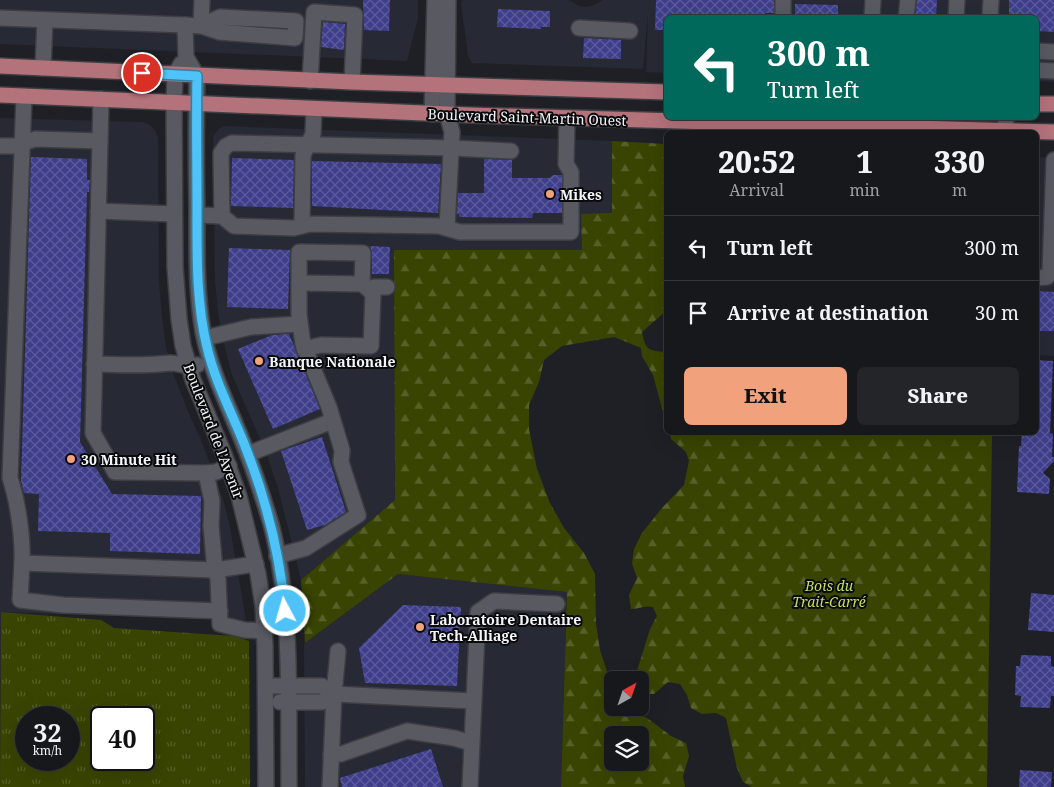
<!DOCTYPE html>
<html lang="en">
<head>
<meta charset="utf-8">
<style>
  :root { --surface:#17181c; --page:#242529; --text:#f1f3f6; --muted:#9ea0a3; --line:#36373b; --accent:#f1a17c }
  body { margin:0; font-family:"Noto Serif",serif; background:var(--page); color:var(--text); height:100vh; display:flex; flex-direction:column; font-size:19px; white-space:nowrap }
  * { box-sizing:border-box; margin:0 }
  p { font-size:16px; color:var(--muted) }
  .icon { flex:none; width:28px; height:28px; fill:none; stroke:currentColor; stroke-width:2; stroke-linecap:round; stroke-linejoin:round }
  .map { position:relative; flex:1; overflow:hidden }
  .drawer { position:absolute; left:664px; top:130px; width:375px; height:305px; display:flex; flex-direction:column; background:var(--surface); border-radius:8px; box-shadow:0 5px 20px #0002,0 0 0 1px var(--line) }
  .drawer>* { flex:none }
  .guide { position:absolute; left:664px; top:15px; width:375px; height:105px; border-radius:8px; box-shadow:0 5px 20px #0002,0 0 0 1px var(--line); background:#00695c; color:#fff; overflow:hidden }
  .needle { width:32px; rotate:40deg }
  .fabs { position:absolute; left:604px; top:671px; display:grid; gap:10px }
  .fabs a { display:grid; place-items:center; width:45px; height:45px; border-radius:8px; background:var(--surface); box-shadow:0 5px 20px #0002,0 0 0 1px var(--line); font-size:25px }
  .speed { position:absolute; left:15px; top:706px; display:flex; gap:10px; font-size:25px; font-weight:700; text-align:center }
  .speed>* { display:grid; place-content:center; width:65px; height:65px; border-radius:50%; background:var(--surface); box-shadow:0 5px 20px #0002,0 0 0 1px var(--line); line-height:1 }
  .speed small { font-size:12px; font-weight:400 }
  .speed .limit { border:2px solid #111; border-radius:8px; background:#fff; color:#111 }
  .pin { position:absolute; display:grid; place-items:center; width:42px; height:42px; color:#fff; margin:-21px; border:2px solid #fff; border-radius:50%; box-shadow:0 1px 5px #0007 }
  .me { position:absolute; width:55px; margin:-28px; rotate:354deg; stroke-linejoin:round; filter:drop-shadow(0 0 4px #0008) }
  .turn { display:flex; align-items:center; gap:18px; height:105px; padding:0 20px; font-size:22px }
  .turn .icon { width:65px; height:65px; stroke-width:2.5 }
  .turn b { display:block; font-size:35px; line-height:42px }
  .eta { display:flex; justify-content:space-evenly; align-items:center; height:85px; text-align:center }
  .eta b { font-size:30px; font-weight:800; line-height:35px }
  .action { display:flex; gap:10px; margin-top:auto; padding:10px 20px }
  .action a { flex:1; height:58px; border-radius:8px; background:var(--accent); color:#111; font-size:20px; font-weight:800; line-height:58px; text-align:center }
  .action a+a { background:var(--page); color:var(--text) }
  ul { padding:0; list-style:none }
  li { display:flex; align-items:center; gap:15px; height:65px; padding:0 20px; border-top:1px solid var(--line) }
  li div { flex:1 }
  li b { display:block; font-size:19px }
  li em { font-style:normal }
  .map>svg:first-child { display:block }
  .built { fill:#272934 }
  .grass { fill:url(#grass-tufts); fill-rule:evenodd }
  .forest { fill:url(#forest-firs); fill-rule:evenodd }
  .building { fill:url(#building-cross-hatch) }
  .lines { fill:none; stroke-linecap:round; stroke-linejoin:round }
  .minor-casing { stroke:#3d3d42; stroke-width:18 }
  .major-casing { stroke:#3d3d42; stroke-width:18 }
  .minor { stroke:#595a61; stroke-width:15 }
  .major { stroke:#b4727b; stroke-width:15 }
  .route-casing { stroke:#337fa1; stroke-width:12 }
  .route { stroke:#4fc3f7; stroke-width:9 }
  .poi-dot { fill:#f1a17c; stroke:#090a0c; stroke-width:2 }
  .labels { text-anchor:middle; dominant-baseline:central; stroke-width:4; stroke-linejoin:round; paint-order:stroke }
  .street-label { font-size:14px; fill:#f4f4f9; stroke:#090a0c }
  .poi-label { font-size:14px; font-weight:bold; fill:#f4f4f9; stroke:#090a0c; text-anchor:start }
  .park-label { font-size:14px; font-style:italic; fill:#c4df62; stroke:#090a0c }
</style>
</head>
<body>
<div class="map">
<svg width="1054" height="787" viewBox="0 0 1054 787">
  <defs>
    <pattern id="grass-tufts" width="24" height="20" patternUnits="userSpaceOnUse" patternTransform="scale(1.25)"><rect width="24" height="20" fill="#394402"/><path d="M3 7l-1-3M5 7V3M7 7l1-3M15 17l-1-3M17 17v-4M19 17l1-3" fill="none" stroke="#566028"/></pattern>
    <pattern id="forest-firs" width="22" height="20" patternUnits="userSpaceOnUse" patternTransform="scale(1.25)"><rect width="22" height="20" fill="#394402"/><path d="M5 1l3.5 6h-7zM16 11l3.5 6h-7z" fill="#566028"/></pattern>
    <pattern id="building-cross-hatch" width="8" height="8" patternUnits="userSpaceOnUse" patternTransform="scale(1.25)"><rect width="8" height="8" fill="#3f3e8b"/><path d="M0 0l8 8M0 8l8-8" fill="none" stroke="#5b5a9c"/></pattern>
  </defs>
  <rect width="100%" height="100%" fill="#1f2026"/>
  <g class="built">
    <path d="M0,0H418V18L407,61L0,44Z"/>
    <path d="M463,0H569L579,6L586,7L594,5L603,0H1054V82L1036,81V18H666V73L646,72L648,12L643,69L472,63L468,56L461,2Z"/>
    <path d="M0,118L142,122L150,125L155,130L158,138L159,283L162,317L166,347L173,373L187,409L201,440L223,499L229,522L246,620L1,612L0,707Z"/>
    <path d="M224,126L612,141V213L582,250H394L395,500L301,580L279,492L267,455L232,375L220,328L215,282L213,140L214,134L219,129Z"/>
    <path d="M1036,157L1054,158V356L1036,355Z"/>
    <path d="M398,574L567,592L561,787H305L304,644Z"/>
  </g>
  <path class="grass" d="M1,612L101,620L114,628L234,636L249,641L250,787H0ZM26,718H69V760H26ZM101,718H144V760H101Z"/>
  <g class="forest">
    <path d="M612,141L666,144V311L642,332C645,350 649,351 666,352V423L653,375L642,356L641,348L614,337L562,346L544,360L539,382L529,405V429L537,469L550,503L564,528L584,553L595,574L596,624L600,650L612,687V708H626L633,713L647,718L671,736L686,743L689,756L683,776L685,787H561L567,592L398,574L305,643L301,580L395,500L394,250H582L581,214L612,213ZM612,735H640V762H612Z"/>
    <path d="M670,433H992L987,787H752L743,782L737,768L726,718L716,713L702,714L691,708L687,695L680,684L668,682L654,694H648L640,685L637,671L650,629L657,616L653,607C644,605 639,609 631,609L629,595L637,578L632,563L634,549L642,533L662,508L684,485L689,461L686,452L671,439Z"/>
  </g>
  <g class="building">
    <path d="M363,0H390L389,31L364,30Z"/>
    <path d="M656,0H774V13H765V18H666V30H655Z"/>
    <path d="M917,0H937L936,18H915Z"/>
    <path d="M1009,0H1054V32L1036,31V18H1009Z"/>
    <path d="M795,4L838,5V18H795Z"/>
    <path d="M498,9L550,11V27H541V29L497,27Z"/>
    <path d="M323,22L345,24L344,50L321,47Z"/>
    <path d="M584,38L621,40V59L583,58Z"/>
    <path d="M31,157L87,159V180H90L89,192H87L80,442L112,494L201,496L200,554L110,551V533L38,531L39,494L24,493L21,481Z"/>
    <path d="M232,158L294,160L293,208L231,206Z"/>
    <path d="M484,159L512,160V178H549L553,175H562V213H533L532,218L459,217V214H457L458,193H484Z"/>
    <path d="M312,161L441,164L438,213L312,206Z"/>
    <path d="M370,246L390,247L389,274H372V253Z"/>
    <path d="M229,248L290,250L288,309L227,307Z"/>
    <path d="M1036,291L1054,292V331H1036Z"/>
    <path d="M289,334L320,409L273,429L238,349L272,335Z"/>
    <path d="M1036,360L1053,361L1050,433L1053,434L1052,457H1054V461L1043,473L1050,479L1049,494L1017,492L1019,446H1021L1022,432H1036Z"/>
    <path d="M322,437L346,512L325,525L307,530L281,451Z"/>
    <path d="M1031,593L1054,595V632L1028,630Z"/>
    <path d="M403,605L461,607L457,686L365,683L359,648Z"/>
    <path d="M1021,655L1051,656V666L1054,667V696H1051L1050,708L1020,707L1021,696L1015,695L1016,666H1020Z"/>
    <path d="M431,749L443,787H342L340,778Z"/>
    <path d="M1020,770L1052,772L1051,787H1019Z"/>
  </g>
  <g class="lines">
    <defs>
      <g id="minor">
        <path d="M0,18L185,25L201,26L219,32L295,38L296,21L220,17L201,26"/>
        <path d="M783,18V0"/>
        <path d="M872,18L873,0"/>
        <path d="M906,18L908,0"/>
        <path d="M956,18L957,0"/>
        <path d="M990,18L991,0"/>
        <path d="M185,25L186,57L197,76C196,120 196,164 197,208C197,249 196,291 203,332C210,368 226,401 240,435C252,464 262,494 271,524C293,609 288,700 289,787"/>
        <path d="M201,26L202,0"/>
        <path d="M579,28L630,31"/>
        <path d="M1036,51L1054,52"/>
        <path d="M181,64L175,75L174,102L175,267L179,319L183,346L193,380L224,454L239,496L258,574L263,606L265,647L266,787"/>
        <path d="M43,68L45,20"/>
        <path d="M1036,70L1054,71"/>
        <path d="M310,81L314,12L355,15L352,82"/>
        <path d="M24,96L10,478C18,502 23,538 22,563L215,570L256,564"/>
        <path d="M101,99L93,433L115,472L206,473L216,472L229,466"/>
        <path d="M432,114L435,0"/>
        <path d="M1005,131L1006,118"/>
        <path d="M0,146H15L35,139L100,141"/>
        <path d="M98,211L174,214"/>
        <path d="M197,215L222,216L234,226L294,228L310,224L439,226L460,232H571V172L566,164L567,118"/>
        <path d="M222,216L221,153L226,146L232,143L452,148L511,151"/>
        <path d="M302,226L303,155L313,134L314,109"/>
        <path d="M447,228L452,132L447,114L448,0"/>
        <path d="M1036,278L1047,277L1050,271L1054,160"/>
        <path d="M299,283L362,284L373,293L371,346L321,345L304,349"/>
        <path d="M370,291L374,287H387"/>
        <path d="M205,338L251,327L300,324"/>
        <path d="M94,364C120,365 145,366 170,363C180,363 186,368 197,365"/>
        <path d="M248,454L332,421"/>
        <path d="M206,473L212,501L211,526L215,570L218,579L220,624L245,630L265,631"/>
        <path d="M277,556L306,548L358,515L341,462L342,450L329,407L303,344L299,315V252L363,253L362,284"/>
        <path d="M22,563L20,600L63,605L220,611"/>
        <path d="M266,686H322L334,694L322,702H280"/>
        <path d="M334,694L473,701"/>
        <path d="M331,754H341L407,731L454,738L471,743"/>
        <path d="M330,787L334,694L338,651"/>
        <path d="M470,787L478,612L494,601L557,604"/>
      </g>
      <g id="major">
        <path d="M0,66L352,82L666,92"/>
        <path d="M0,95L470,115L1054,132"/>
        <path d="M1036,104H1054"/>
      </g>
    </defs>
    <use href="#minor" class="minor-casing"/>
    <use href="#major" class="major-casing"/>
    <use href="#minor" class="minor"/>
    <use href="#major" class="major"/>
  </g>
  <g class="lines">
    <defs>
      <path id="route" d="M142,73L197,76C196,120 197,164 197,208C197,254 196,302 207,347C215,382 232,413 245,446C266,499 280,554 285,611"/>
    </defs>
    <use href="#route" class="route-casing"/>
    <use href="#route" class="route"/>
  </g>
  <g class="poi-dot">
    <circle cx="550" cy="194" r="5"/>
    <circle cx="259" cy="361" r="5"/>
    <circle cx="71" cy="459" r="5"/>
    <circle cx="420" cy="627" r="5"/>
  </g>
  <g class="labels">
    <g class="street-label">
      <text transform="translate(527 117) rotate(2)">Boulevard Saint-Martin Ouest</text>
      <text transform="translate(214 431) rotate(69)">Boulevard de l'Avenir</text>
    </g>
    <g class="poi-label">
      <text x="560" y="194">Mikes</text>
      <text x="269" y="361">Banque Nationale</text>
      <text x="81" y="459">30 Minute Hit</text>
      <text x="430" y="619">Laboratoire Dentaire<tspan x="430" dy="16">Tech-Alliage</tspan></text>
    </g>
    <g class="park-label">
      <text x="829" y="585">Bois du<tspan x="829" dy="16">Trait-Carré</tspan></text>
    </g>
  </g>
</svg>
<div class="fabs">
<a><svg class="needle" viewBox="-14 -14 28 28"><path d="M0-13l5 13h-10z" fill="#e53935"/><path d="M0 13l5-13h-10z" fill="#9ea0a3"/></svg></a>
<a><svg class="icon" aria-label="layers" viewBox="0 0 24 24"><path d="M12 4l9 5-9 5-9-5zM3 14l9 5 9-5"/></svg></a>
</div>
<div class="speed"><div>32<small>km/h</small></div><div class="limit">40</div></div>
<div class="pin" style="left:142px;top:73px;background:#d93025"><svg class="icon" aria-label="arrive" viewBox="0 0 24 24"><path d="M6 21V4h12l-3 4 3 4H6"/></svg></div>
<svg class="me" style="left:285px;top:611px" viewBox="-20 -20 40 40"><circle r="17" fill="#4fc3f7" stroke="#fff" stroke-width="3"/><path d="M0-11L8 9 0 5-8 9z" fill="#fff"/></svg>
<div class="guide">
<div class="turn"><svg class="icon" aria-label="left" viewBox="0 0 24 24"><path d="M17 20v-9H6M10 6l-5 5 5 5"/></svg><div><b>300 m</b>Turn left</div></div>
</div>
<section class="drawer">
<div class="eta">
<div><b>20:52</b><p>Arrival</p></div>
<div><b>1</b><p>min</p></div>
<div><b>330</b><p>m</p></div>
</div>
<ul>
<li><svg class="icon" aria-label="left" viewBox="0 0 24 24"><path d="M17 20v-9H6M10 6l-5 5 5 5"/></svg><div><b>Turn left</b></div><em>300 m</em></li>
<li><svg class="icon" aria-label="arrive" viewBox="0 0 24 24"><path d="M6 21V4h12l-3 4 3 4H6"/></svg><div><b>Arrive at destination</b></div><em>30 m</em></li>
</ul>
<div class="action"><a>Exit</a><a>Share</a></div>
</section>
</div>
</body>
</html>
